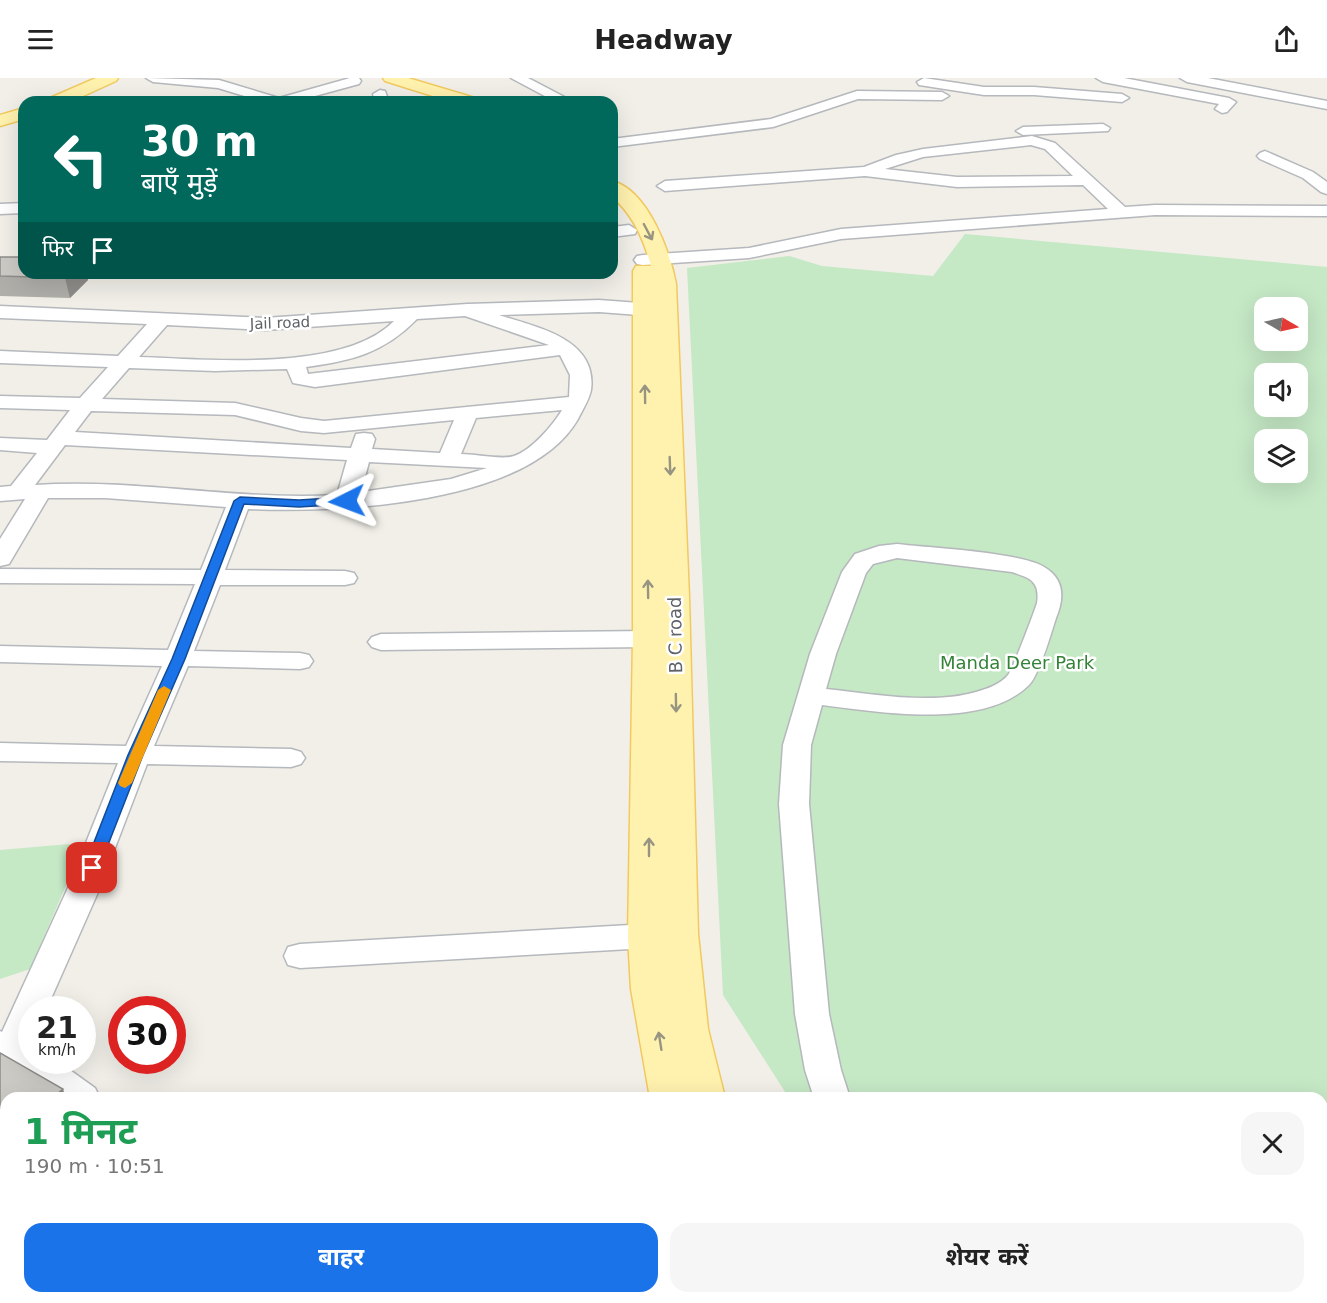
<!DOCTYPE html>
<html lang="hi">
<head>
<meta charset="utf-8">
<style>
  :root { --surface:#fff; --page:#f6f6f6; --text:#222; --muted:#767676; --accent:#1a73e8 }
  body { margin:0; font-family:"DejaVu Sans","Noto Sans Devanagari",sans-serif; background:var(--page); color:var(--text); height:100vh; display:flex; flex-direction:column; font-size:22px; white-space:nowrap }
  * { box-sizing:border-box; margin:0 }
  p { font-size:20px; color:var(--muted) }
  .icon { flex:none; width:33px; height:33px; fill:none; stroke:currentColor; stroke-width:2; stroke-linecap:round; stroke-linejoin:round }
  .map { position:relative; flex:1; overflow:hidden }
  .drawer { position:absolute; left:0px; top:1014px; width:1328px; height:212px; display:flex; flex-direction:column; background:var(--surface); border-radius:18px 18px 0 0; box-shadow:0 6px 24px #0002 }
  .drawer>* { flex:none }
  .guide { position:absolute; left:18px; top:18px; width:600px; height:183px; border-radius:18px; box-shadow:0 6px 24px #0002; background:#00695c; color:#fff; overflow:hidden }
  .needle { width:39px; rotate:99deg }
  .controls { position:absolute; left:1254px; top:219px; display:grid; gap:12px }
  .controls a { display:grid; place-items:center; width:54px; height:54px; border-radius:12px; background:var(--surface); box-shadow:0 6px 24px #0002; font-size:30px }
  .speed { position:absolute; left:18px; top:918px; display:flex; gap:12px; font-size:30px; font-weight:700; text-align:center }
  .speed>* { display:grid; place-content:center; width:78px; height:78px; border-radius:50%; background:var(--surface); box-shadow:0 6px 24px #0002; line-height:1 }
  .speed small { font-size:15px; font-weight:400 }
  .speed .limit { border:9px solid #d22; background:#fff; color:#111 }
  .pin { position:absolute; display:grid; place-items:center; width:51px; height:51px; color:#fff; margin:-26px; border-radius:12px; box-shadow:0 3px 9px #0006 }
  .me { position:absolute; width:66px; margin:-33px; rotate:267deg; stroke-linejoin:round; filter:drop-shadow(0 0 4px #0008) }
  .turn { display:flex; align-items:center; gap:21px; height:126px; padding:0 24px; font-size:27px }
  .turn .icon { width:78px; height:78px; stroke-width:2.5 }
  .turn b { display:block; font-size:42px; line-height:51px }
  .then { display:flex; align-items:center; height:57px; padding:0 24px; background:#0003; gap:12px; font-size:22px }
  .round { display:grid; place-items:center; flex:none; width:63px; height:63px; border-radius:18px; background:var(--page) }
  .head { display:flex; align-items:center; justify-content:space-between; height:102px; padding:0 24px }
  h1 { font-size:36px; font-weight:700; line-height:45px; color:#1e9e55 }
  .action { display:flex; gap:12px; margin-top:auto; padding:12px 24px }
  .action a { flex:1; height:69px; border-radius:18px; background:var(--accent); color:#fff; font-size:24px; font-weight:700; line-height:69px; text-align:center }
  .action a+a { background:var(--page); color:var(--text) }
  header { display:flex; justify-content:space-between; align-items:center; height:78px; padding:0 24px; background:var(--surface); font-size:27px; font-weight:700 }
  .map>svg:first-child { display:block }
  .green { fill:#c5e8c5; fill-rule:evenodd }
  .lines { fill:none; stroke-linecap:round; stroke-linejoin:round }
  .minor-casing { stroke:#b5b8bc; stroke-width:3 }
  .major-casing { stroke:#f2c960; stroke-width:3 }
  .minor { fill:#fff; fill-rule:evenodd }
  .major { fill:#fff2af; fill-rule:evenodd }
  .wall { fill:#afaea9 }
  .shaded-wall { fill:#8f8d8a }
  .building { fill:#cccac5; stroke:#8f8d8a; stroke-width:1.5 }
  .oneway { stroke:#979581 }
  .route { fill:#1a73e8; stroke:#114b97; stroke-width:1.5 }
  .slow { fill:#f59e0b }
  .labels { text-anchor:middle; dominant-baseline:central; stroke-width:5; stroke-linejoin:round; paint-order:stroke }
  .far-street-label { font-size:15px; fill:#5f6368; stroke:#fff }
  .street-label { font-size:18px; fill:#5f6368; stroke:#fff }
  .park-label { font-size:18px; fill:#348238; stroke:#fff }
</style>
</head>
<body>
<header><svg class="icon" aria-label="menu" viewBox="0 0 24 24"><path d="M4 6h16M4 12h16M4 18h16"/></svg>Headway<svg class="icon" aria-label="share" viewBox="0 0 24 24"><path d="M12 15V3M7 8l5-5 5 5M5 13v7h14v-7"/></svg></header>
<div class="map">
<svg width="1327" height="1225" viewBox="0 0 1327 1225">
  <rect width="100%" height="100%" fill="#f1efe8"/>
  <g class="green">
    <path d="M965,156L1327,189V1225H920L916,1220H1322V1020H789L723,917L687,190L789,178L822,188L933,198ZM1264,230H1298V262H1264ZM1264,296H1298V328H1264ZM1264,362H1298V394H1264Z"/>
    <path d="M69,766L80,775L30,891L0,901V772Z"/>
  </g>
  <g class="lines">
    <defs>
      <g id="minor">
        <path d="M146,0L219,2L279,20L350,0H359L361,3L359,6L293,24H264L218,10L153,4Z"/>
        <path d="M511,0H528L574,24H556Z"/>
        <path d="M924,0L984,9H1034L1122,16L1129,20L1122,24L1034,17H984L919,7L917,4Z"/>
        <path d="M1096,0H1124L1229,20L1236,24L1227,34L1222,35L1215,31L1219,26L1103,4Z"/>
        <path d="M1180,0H1208L1327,23V31L1187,4Z"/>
        <path d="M380,12L385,13L389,24H375L373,16Z"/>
        <path d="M857,13L942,14L949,18L942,22L858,21L773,49L612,69V61L771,41Z"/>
        <path d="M1103,46L1110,50L1108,53L1023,57L1016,53L1023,49Z"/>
        <path d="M1032,58L1055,65L1125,129L1155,127L1327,128V138L1155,137L841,161L749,180L643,187L637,186L634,182L637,178L643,177L749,170L841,151L1108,131L1083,107L957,109L865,98L665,113L657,108L665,103L864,89L896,77L923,71ZM1031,67L1045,71L1073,98L957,99L885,91L923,79Z"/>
        <path d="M1265,73L1313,94L1327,104V116L1321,114L1303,100L1260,81L1257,78L1260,75Z"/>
        <path d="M24,125V135L0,136V126Z"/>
        <path d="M629,147L637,152L635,156L612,159V149Z"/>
        <path d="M599,222L666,227L673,229L675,233L673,237L666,239L599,234L499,237C535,249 598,260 591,312C589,322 583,331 578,341C529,427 338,435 248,431L225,492L345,493L354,495L357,500L354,505L345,507H220L194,573L300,575L309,577L313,583L309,589L300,591L188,588L154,668L291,671L301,674L305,680L301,686L291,689L147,686L99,812L46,932H32V982H56L95,1010L100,1020H55L0,981V953L2,954L67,812L118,685L0,683V665L126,668L162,588L0,584V568L168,572L195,506L0,505V491L201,492L226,429L105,420H48L9,486L0,488V461L25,421L0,423V409L11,408L37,375L0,372V360L47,362L70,332L0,330V318L80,320L108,289L0,285V273L118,278L147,246L0,240V228L265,240L467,226ZM465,238L549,267L308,296L306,289C351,283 384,275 417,241ZM394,243C343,295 207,281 139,279L167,247L265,252ZM560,277L570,297L569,319L324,343L301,340L235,325L102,321L129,290L215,293L287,291L293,305L315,309ZM562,332C553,347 532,372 514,378C502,382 475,376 461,376L476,340ZM91,333L235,337L301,353L324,355L454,342L440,375L372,371L375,361L372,356L364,355L356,356L351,370L75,354ZM65,367L347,382L337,417C236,423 136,400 35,407ZM369,384L487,390L451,401L361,414Z"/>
        <path d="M897,466C930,470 1019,474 1044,489C1065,501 1064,521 1056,540C1051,556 1039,597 1029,607C983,652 879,634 822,627L811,667L809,726L829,936L841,992L850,1020H814L805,992L795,936L779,726L783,667L810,576L842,494L855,476L879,468ZM897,480L1012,494C1020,497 1031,499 1035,507C1038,512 1038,519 1037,525C1035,532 1013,591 1008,597C1001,606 987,611 976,614C932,627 872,616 826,611L836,576L866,495L873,486Z"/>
        <path d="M649,553L658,556L662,561L658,566L649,569L381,572L372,569L368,564L372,559L381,556Z"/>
        <path d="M665,845L676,849L681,857L676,865L665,869L300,890L288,887L284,878L288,869L300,866Z"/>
        <path d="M1327,1060V1092L1322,1094V1062Z"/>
        <path d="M353,1220H400L402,1225H355Z"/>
        <path d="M937,1220H979L981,1225H939Z"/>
        <path d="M992,1220H1036L1034,1225H990Z"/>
      </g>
      <g id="major">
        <path d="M96,0H118L116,3L70,24H48L50,20Z"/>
        <path d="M383,0H408L475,20L477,24H452L385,3Z"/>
        <path d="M24,30V41L0,48V37Z"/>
        <path d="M612,103C648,112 670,174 676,206L689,519L698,856L708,951L725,1020H650L631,911L628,859L633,561V193L636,188H651C644,162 633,136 612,119Z"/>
        <path d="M747,1220H848L851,1225H749Z"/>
      </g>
    </defs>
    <use href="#minor" class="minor-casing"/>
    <use href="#major" class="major-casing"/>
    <use href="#minor" class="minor"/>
    <use href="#major" class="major"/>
  </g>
  <path class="wall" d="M0,179L88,202L70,220L0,218Z"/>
  <g class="shaded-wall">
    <path d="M70,195H87L88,202L70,220L65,200Z"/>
    <path d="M63,1011L66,1020H52Z"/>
    <path d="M6,1062V1088L0,1093V1067Z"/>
  </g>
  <g class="building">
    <path d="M0,179H24V195H70L65,200L0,198Z"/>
    <path d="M0,975L63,1011L52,1020H6V1062L0,1067Z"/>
  </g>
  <defs><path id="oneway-shaft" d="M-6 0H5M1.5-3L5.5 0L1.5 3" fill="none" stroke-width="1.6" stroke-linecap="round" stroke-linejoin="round" transform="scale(1.5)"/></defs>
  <g class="oneway">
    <use href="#oneway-shaft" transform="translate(648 154) rotate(62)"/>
    <use href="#oneway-shaft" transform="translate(645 316) rotate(-91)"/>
    <use href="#oneway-shaft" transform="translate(670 388) rotate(88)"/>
    <use href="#oneway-shaft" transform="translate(648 511) rotate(-91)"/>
    <use href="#oneway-shaft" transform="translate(676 625) rotate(89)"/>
    <use href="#oneway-shaft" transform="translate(649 769) rotate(-90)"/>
    <use href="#oneway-shaft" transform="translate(660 963) rotate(-99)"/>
  </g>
  <path class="route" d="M240,419L299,422L347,419L353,423L347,426L299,429L244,426L185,581L143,677L99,790L97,794H86L84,790L128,677L172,581L234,423Z"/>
  <path class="slow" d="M164,608L171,612L132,705L125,710L120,708L118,705L158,612Z"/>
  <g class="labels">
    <g class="far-street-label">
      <text transform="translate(280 245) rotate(-2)">Jail road</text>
    </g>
    <g class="street-label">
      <text transform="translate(675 557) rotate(-91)">B C road</text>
    </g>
    <g class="park-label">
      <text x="1017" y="584">Manda Deer Park</text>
    </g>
  </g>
</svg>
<div class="controls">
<a><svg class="needle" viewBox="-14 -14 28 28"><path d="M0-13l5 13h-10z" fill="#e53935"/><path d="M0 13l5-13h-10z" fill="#767676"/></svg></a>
<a><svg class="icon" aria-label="sound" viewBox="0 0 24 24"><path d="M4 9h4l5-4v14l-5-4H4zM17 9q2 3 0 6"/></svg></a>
<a><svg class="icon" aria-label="layers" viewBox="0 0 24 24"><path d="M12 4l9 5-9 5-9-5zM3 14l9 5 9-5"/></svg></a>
</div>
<div class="speed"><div>21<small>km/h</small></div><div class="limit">30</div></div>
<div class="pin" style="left:92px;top:790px;background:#d93025"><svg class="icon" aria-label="arrive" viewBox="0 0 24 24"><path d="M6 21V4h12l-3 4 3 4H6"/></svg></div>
<svg class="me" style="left:347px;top:423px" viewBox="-20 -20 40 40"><path d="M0-17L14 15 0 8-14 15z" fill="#1a73e8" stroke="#fff" stroke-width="4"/></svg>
<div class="guide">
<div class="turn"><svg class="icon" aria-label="left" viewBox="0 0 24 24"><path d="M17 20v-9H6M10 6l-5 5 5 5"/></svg><div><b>30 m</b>बाएँ मुड़ें</div></div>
<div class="then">फिर<svg class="icon" aria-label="arrive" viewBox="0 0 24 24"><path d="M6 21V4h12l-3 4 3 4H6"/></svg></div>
</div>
<section class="drawer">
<div class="head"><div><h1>1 मिनट</h1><p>190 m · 10:51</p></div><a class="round"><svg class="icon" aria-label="close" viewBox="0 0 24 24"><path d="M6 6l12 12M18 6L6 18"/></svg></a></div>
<div class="action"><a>बाहर</a><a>शेयर करें</a></div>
</section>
</div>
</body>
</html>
